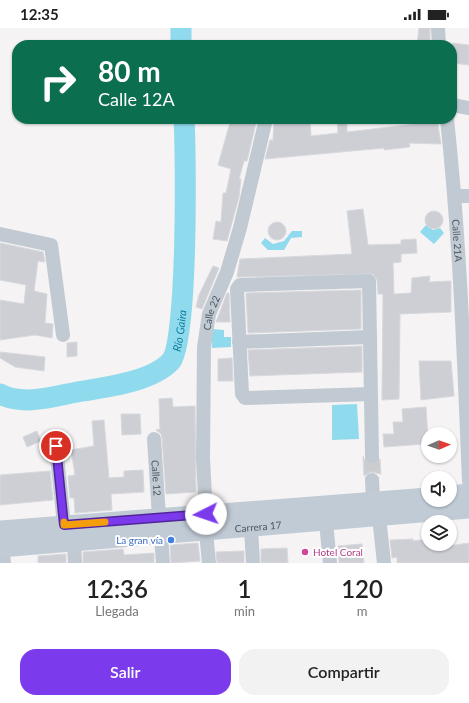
<!DOCTYPE html>
<html lang="es">
<head>
<meta charset="utf-8">
<style>
  :root { --surface:#fff; --page:#f2f2f2; --text:#222; --muted:#767676; --accent:#7c3aed }
  body { margin:0; font-family:Lato,sans-serif; background:var(--page); color:var(--text); height:100vh; display:flex; flex-direction:column; font-size:15px; white-space:nowrap }
  * { box-sizing:border-box; margin:0 }
  p { font-size:13px; color:var(--muted) }
  .icon { flex:none; width:22px; height:22px; fill:none; stroke:currentColor; stroke-width:2; stroke-linecap:round; stroke-linejoin:round }
  .map { position:relative; height:535px; overflow:hidden }
  .panel { display:flex; flex-direction:column; background:var(--surface); flex:1 }
  .panel>* { flex:none }
  .guide { position:absolute; left:12px; top:12px; width:445px; height:84px; border-radius:16px; box-shadow:0 1px 3px #0004; background:#0b6e4f; color:#fff; overflow:hidden }
  .needle { width:26px; rotate:88deg }
  .controls { position:absolute; left:421px; top:399px; display:grid; gap:8px }
  .controls a { display:grid; place-items:center; width:36px; height:36px; border-radius:50%; background:var(--surface); box-shadow:0 1px 3px #0004; font-size:20px }
  .pin { position:absolute; display:grid; place-items:center; width:34px; height:34px; color:#fff; margin:-17px; border:2px solid #fff; border-radius:50%; box-shadow:0 1px 4px #0007 }
  .me { position:absolute; width:44px; margin:-22px; rotate:266deg; stroke-linejoin:round; filter:drop-shadow(0 0 3px #0008) }
  .turn { display:flex; align-items:center; gap:14px; height:84px; padding:0 20px; font-size:18px }
  .turn .icon { width:52px; height:52px; stroke-width:2.5 }
  .turn b { display:block; font-size:28px; line-height:34px }
  .eta { display:flex; justify-content:space-evenly; align-items:center; height:68px; text-align:center }
  .eta b { font-size:24px; font-weight:600; line-height:28px }
  .primary-button { display:flex; gap:8px; margin-top:auto; padding:8px 20px }
  .primary-button a { flex:1; height:46px; border-radius:16px; background:var(--accent); color:#fff; font-size:16px; font-weight:600; line-height:46px; text-align:center }
  .primary-button a+a { background:var(--page); color:var(--text) }
  .status { display:flex; justify-content:space-between; align-items:center; height:28px; padding:0 20px; background:var(--surface); direction:ltr }
  .status svg { height:11px; fill:currentColor }
  .map>svg:first-child { display:block }
  .water { fill:#90daee }
  .lines { fill:none; stroke-linecap:round; stroke-linejoin:round }
  .river { stroke:#90daee; stroke-width:21 }
  .building { fill:#cdcfd5; stroke:#d7d9de }
  .minor-tunnel { stroke:#caccce; stroke-width:14; stroke-dasharray:14 7; stroke-linecap:butt }
  .minor { stroke:#c1cad2; stroke-width:14 }
  .secondary { stroke:#c1cbd6; stroke-width:19 }
  .route-casing { stroke:#51269a; stroke-width:10 }
  .route { stroke:#7c3aed; stroke-width:7 }
  .slow { stroke:#f59e0b; stroke-width:7 }
  .shop-dot { fill:#3f7fe0; stroke:#fff; stroke-width:1.5 }
  .hotel-dot { fill:#d1479c; stroke:#fff; stroke-width:1.5 }
  .labels { text-anchor:middle; dominant-baseline:central; stroke-width:4; stroke-linejoin:round; paint-order:stroke }
  .street-label { font-size:10px; fill:#4a5661; stroke:#fff }
  .shop-label { font-size:10px; fill:#366cbe; stroke:#fff; text-anchor:end }
  .hotel-label { font-size:10px; fill:#b23c85; stroke:#fff; text-anchor:start }
  .water-label { font-size:11px; font-style:italic; fill:#0c7c9b; stroke:#fff }
</style>
</head>
<body>
<div class="status"><b>12:35</b><svg viewBox="0 0 49 12"><path d="M0 12V9h3v3zM5 12V6h3v6zM10 12V3h3v9zM15 12V0h3v12zM26 1h20v11H26zM47 4h2v5h-2z"/></svg></div>
<div class="map">
<svg width="469" height="535" viewBox="0 0 469 535">
  <rect width="100%" height="100%" fill="#f5f3f3"/>
  <g class="water">
    <path d="M426,197L433,202L440,200L444,205L434,216L420,204Z"/>
    <path d="M292,203H302V209L291,210L284,222H268L261,215L265,210L273,216L284,213Z"/>
    <path d="M212,301L224,302V309H231V319L212,320Z"/>
    <path d="M357,376L359,411L332,412V377Z"/>
  </g>
  <g class="lines">
    <g class="river">
      <path d="M181,17V0"/>
      <path id="s1" d="M0,366C24,379 58,367 83,363C109,359 153,353 171,333C188,313 186,126 184,91"/>
    </g>
  </g>
  <g class="building">
    <path d="M419,0H430V17H417Z"/>
    <path d="M452,15L469,17V37L452,35Z"/>
    <path d="M231,91H257L247,133H244L239,151H241L239,169L227,213L213,211L216,193L221,194L223,165H226L231,141L218,137Z"/>
    <path d="M274,91H310L311,108L338,105L337,91H347V104L415,96V91H437L441,116L409,115L410,119L384,122V120L265,131L270,112H273Z"/>
    <path d="M363,181L368,217L401,216V212L416,211L417,225L401,226V234L393,235L394,266L411,265L412,250L430,248L429,254L451,253V284L400,286L399,371L382,372L383,266H378L377,252L373,246L237,249L240,231L352,226L347,183Z"/>
    <circle cx="434" cy="192" r="9"/>
    <circle cx="277" cy="203" r="9"/>
    <path d="M0,215L43,224L45,234L38,233L34,263L47,266L45,295L53,296L52,310L35,307L0,312V272L24,276L26,257L0,252Z"/>
    <path d="M213,238L219,240L202,281L196,279L199,267Z"/>
    <path d="M361,262V301L248,305L246,265Z"/>
    <path d="M227,265H229L230,294H216Z"/>
    <path d="M77,314V328L67,329V315Z"/>
    <path d="M362,318V344L250,348L248,322Z"/>
    <path d="M0,324L45,329L44,343L15,339L0,330Z"/>
    <path d="M232,330L233,353H218V331Z"/>
    <path d="M419,333H451L454,368L421,372Z"/>
    <path d="M172,370L173,379L195,378L196,464L166,466L162,410L161,406L156,402L160,401L159,371Z"/>
    <path d="M426,379L428,410L423,411L424,416L384,419L383,406H394L393,394H403L402,381Z"/>
    <path d="M121,386H140L141,406L122,407Z"/>
    <path d="M104,392L109,450L124,449V443L143,442L144,464L111,466L112,482L75,485L74,470H70L68,448L75,447L71,422L94,418L92,393Z"/>
    <path d="M37,403L41,413L27,419L23,409Z"/>
    <path d="M363,428L365,433L372,436L377,435L380,431L381,446L371,444L364,448Z"/>
    <path d="M50,443L53,472L0,477V447Z"/>
    <path d="M413,511V513L428,511V516H448V518L469,515V535H397V529L392,530L390,512Z"/>
    <path d="M198,515L200,533L171,535L170,517Z"/>
    <path d="M362,516L364,535H339L338,518Z"/>
    <path d="M287,520L288,535H261V521Z"/>
    <path d="M123,521L124,527L154,525V535H83V524Z"/>
    <path d="M244,523V535H217L216,524Z"/>
    <path d="M66,526V535H38V528Z"/>
  </g>
  <g class="lines">
    <path class="minor-tunnel" d="M372,428V452"/>
    <g class="minor">
      <path d="M438,0L439,17"/>
      <path d="M452,77L469,80"/>
      <path id="s2" d="M447,91C460,212 464,332 469,453"/>
      <path d="M455,168H469"/>
      <path d="M0,206L51,217L63,307"/>
      <path d="M239,314L370,309"/>
      <path d="M371,366L245,370L242,366L237,261L240,257L369,253L372,428"/>
      <path id="s3" d="M154,411L159,489"/>
      <path d="M56,418L64,497"/>
      <path d="M372,452L373,473"/>
      <path id="s4" d="M206,486L203,431L204,319L209,286L227,244L240,200L266,91"/>
      <path d="M379,489L384,535"/>
      <path d="M326,494L330,535"/>
      <path d="M251,500L253,535"/>
      <path d="M206,504L209,535"/>
      <path d="M161,508L163,535"/>
      <path d="M1,512L4,535"/>
      <path d="M74,514L75,535"/>
    </g>
    <g class="secondary">
      <path d="M450,467L469,465"/>
      <path d="M0,502L428,469"/>
      <path id="s5" d="M0,520L469,481"/>
    </g>
  </g>
  <g class="lines">
    <defs>
      <path id="route" d="M56,418L64,497L206,486"/>
    </defs>
    <use href="#route" class="route-casing"/>
    <use href="#route" class="route"/>
    <path class="slow" d="M64,494V497L105,494"/>
  </g>
  <circle class="shop-dot" cx="171" cy="512" r="4"/>
  <circle class="hotel-dot" cx="305" cy="524" r="4"/>
  <g class="labels">
    <g class="street-label">
      <text stroke="none"><textPath href="#s2" startOffset="122">Calle 21A</textPath></text>
      <text stroke="none"><textPath href="#s4" startOffset="202">Calle 22</textPath></text>
      <text stroke="none"><textPath href="#s3" startOffset="39">Calle 12</textPath></text>
      <text stroke="none"><textPath href="#s5" startOffset="259">Carrera 17</textPath></text>
    </g>
    <g class="shop-label">
      <text x="163" y="512">La gran vía</text>
    </g>
    <g class="hotel-label">
      <text x="313" y="524">Hotel Coral</text>
    </g>
    <g class="water-label">
      <text stroke="none"><textPath href="#s1" startOffset="211">Río Gaira</textPath></text>
    </g>
  </g>
</svg>
<div class="controls">
<a><svg class="needle" viewBox="-14 -14 28 28"><path d="M0-13l5 13h-10z" fill="#e53935"/><path d="M0 13l5-13h-10z" fill="#767676"/></svg></a>
<a><svg class="icon" aria-label="sound" viewBox="0 0 24 24"><path d="M4 9h4l5-4v14l-5-4H4zM17 9q2 3 0 6"/></svg></a>
<a><svg class="icon" aria-label="layers" viewBox="0 0 24 24"><path d="M12 4l9 5-9 5-9-5zM3 14l9 5 9-5"/></svg></a>
</div>
<div class="pin" style="left:56px;top:418px;background:#d93025"><svg class="icon" aria-label="arrive" viewBox="0 0 24 24"><path d="M6 21V4h12l-3 4 3 4H6"/></svg></div>
<svg class="me" style="left:206px;top:486px" viewBox="-20 -20 40 40"><circle r="19" fill="#fff"/><path d="M0-13L10 11 0 6-10 11z" fill="#7c3aed"/></svg>
<div class="guide">
<div class="turn"><svg class="icon" aria-label="right" viewBox="0 0 24 24"><path d="M7 20v-9h11M14 6l5 5-5 5"/></svg><div><b>80 m</b>Calle 12A</div></div>
</div>
</div>
<section class="panel">
<div class="eta">
<div><b>12:36</b><p>Llegada</p></div>
<div><b>1</b><p>min</p></div>
<div><b>120</b><p>m</p></div>
</div>
<div class="primary-button"><a>Salir</a><a>Compartir</a></div>
</section>
</body>
</html>
